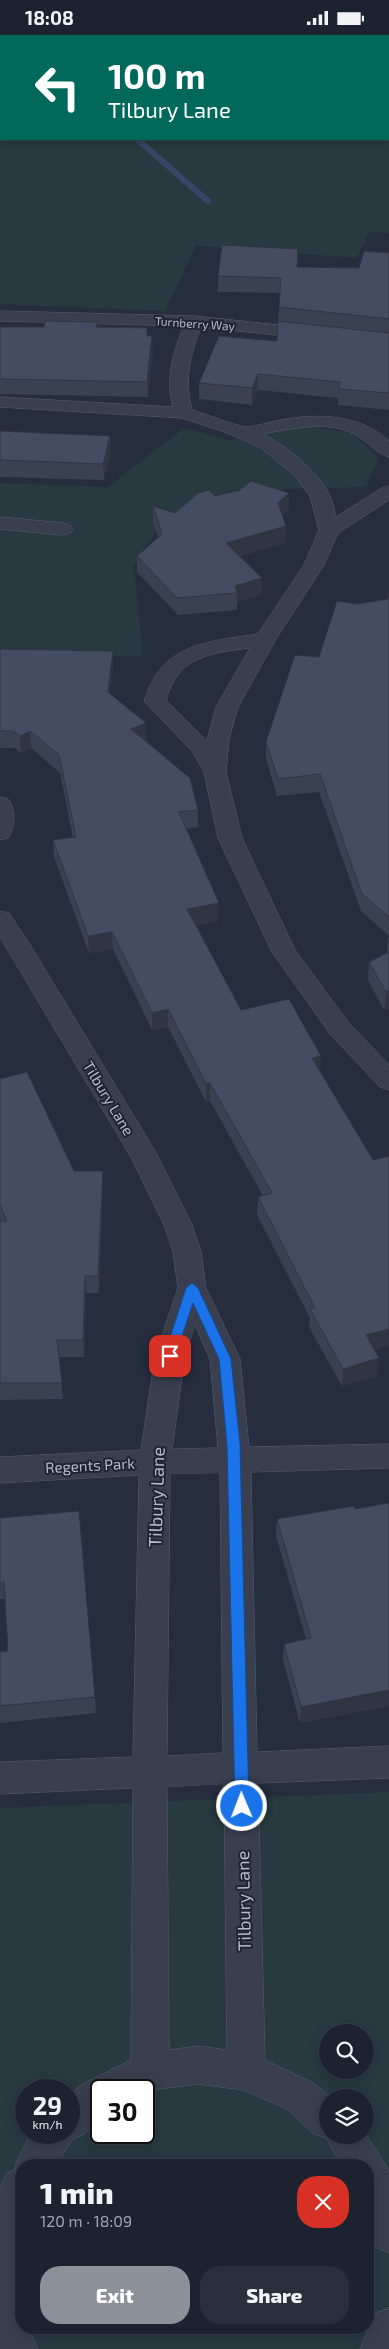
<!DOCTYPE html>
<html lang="en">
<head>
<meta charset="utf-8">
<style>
  :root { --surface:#1c222f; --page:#292f3b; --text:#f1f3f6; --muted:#a0a4aa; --line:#3a3f4b; --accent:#8c9099 }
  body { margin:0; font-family:"Exo 2",sans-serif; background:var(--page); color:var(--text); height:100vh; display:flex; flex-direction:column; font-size:19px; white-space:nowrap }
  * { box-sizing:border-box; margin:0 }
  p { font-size:16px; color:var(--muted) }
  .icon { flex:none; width:28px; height:28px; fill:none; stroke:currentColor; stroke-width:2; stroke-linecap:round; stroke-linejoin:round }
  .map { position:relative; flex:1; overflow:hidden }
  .side { position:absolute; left:15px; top:2124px; width:359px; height:175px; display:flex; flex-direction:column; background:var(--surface); border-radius:20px; box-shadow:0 2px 12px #0003,0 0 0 1px var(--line) }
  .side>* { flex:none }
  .guide { position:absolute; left:0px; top:0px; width:390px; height:105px; box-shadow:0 2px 12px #0003,0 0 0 1px var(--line); background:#00695c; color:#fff; overflow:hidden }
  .tools { position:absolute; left:319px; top:1989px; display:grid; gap:10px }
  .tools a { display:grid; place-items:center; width:55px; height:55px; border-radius:50%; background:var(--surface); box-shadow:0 2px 12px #0003,0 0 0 1px var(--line); font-size:25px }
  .speed { position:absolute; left:15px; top:2044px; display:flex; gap:10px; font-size:25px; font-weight:700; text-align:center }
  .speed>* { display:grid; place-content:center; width:65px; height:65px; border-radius:50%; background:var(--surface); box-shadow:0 2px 12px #0003,0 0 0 1px var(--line); line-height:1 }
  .speed small { font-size:12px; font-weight:400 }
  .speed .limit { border:2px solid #111; border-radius:8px; background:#fff; color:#111 }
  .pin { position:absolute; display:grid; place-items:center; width:42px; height:42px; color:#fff; margin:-21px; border-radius:10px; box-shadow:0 2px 8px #0006 }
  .me { position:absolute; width:55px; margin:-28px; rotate:359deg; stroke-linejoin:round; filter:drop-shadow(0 0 4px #0008) }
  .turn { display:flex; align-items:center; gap:18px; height:105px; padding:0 25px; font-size:22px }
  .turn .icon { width:65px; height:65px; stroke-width:2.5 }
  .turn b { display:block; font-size:35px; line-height:42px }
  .round { display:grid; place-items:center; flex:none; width:52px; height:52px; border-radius:20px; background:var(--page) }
  .summary { display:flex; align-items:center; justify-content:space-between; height:85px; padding:0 25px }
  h1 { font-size:30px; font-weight:800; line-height:38px }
  .primary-button { display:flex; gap:10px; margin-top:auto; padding:10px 25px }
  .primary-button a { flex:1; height:58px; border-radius:20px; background:var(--accent); color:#fff; font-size:20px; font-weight:800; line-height:58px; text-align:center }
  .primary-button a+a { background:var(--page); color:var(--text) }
  .status { display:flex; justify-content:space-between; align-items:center; height:35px; padding:0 25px; background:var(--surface); direction:ltr }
  .status svg { height:14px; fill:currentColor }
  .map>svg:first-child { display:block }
  .green { fill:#273a40; fill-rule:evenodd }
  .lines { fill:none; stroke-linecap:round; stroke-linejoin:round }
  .stream { stroke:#394666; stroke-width:6 }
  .river { fill:#394666; fill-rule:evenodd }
  .minor-casing { stroke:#575d6d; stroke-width:1 }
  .minor { fill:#393f4f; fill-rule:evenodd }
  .wall { fill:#3a4153 }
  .shaded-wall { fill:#303544 }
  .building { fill:#444c61; stroke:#303544 }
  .route { fill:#1a73e8; stroke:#114b97 }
  .labels { text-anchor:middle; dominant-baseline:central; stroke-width:4; stroke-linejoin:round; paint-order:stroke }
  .far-street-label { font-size:12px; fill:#b5bbca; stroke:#1e2434 }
  .street-label { font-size:15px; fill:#b5bbca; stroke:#1e2434 }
  .near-street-label { font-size:18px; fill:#b5bbca; stroke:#1e2434 }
</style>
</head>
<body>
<div class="status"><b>18:08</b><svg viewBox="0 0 49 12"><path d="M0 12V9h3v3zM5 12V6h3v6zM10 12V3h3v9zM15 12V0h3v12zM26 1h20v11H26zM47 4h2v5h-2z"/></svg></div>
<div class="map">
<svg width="389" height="2314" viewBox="0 0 389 2314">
  <rect width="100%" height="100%" fill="#252d3f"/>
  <g class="green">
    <path d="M0,23L1,104H389V33V198L369,197L357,223L196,211L165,276L0,269Z"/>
    <path d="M303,391L352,398L379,423L366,452L244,455L168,479L134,530L143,621L0,622V448L108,452L184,393L230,405Z"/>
    <path d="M389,1757V2314H0V1773ZM328,1998H365V2035H328ZM26,2055H69V2098H26ZM101,2055H144V2098H101ZM328,2062H365V2100H328ZM21,2130H368V2292H21Z"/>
  </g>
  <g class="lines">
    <path class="stream" d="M137,104L208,166"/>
    <rect class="river" x="0" y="56" width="1" height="22"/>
    <defs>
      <g id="minor">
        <path d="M0,276L195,281L389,302V312L201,292C190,320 184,345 192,375C203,378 238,392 247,392C258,391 269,387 281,385C318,378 360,379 389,406V422C377,419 366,405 354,399C327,385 290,394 262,399C285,409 318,437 329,459C333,466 334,475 336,482L382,453L389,451V465L338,498L324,530L276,604L238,672L229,704L226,737L242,803L295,915L348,987L389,1030V1055L380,1052L330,999L272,917L218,803L204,737L192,716L144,666C162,608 206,607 258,599L304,530L319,495L310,461L295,441L260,412L222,396L182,383L0,372V362L173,372C165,343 173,317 184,291L0,286ZM250,613L216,672L207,706L166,665C178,621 210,618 250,613Z"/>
        <path d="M0,482L63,488L70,490L73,494L70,498L63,500L0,494Z"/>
        <path d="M0,762L8,764C16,775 16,791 8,803L0,805Z"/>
        <path d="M0,876L9,878L32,913L155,1116L192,1190L201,1217L206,1253L240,1324L249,1412L389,1409V1433L251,1437L257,1717L389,1711V1743L258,1748L265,2025L313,2048L331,2062H328V2100H365V2098L389,2136V2218L375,2212L368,2191V2130H341L326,2103L314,2099L287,2074L244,2055L198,2049L152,2055L144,2059V2055H101V2082L83,2100L73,2104L56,2130H21V2292H28L38,2314H0V2153L7,2138L16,2134L15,2130L31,2098H69V2060L82,2049L131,2025L133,1753L0,1759V1727L133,1722L139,1440L0,1448V1422L141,1415L155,1321L178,1253L173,1217L164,1190L132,1124L0,902ZM195,1290L210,1324L218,1413L172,1414L185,1321ZM220,1438L223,1718L167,1721L170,1439ZM224,1749L227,2015L198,2011L169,2015L167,1752Z"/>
        <path d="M389,2273V2314H360L375,2279Z"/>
      </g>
    </defs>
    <use href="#minor" class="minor-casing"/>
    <use href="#minor" class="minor"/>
  </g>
  <g class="wall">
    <path d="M0,0H37L34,1H1V7L0,6Z"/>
    <path d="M237,0H389V5V1H237Z"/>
    <path d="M389,218V375L338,370V363L258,355L252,370L199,364V348L277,306L280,258L218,257V241L359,233Z"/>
    <path d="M97,287V292L148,301L153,316L148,362L0,359V292H44Z"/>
    <path d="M0,396L110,401L111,417L104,445L0,442Z"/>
    <path d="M215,461L289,474L282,481L286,491L285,508L240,521L262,560L237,567V575L178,580L137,537V521L158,502L153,487V471L175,478Z"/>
    <path d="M389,559V901L361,876L319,757L277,761L266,724V707L319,622L357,569L388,564Z"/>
    <path d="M0,614L113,616V633L110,659L146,688V705L145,706L198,775V792L186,794L218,886L196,890L241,975L320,1036L373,1125L389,1121V1310L374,1315L377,1341L342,1351L309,1292L310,1283L257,1180L258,1162L263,1161L210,1066L206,1067L168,992L152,995L113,914L89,918L54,822L53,805L73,803L60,738L31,713L21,718L14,713H0Z"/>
    <path d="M389,902V974L384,975L368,945L369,927L387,919L388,903Z"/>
    <path d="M0,1044L74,1136H103V1153L99,1258H86L84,1322H59L63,1364L0,1365V1186H1L0,1183Z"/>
    <path d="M389,1468V1671L300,1688L283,1625L284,1609L306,1604L276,1501L277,1484L355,1474Z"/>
    <path d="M0,1483L95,1662L96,1678L0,1688V1617L8,1616L5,1564H0Z"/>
  </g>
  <g class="shaded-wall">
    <path d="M15,0H37L34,1H15Z"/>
    <path d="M152,301L153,316L148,362L147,347Z"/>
    <path d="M258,339V355L252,370V353Z"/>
    <path d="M110,401L111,417L104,445L103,429Z"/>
    <path d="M289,458V474L277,485L278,468Z"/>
    <path d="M286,491L285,508L226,525V508Z"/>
    <path d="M262,543V560L237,567V558L235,551Z"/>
    <path d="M113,616V633L109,674L108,657Z"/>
    <path d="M146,688V705L131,711V694Z"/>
    <path d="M30,696L31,713L21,718L20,701Z"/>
    <path d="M219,868L218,886L187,891V874Z"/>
    <path d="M112,897L113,914L89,918L88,901Z"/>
    <path d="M389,956V974L384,975L386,957Z"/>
    <path d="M168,974V992L152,995V978Z"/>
    <path d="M321,1021L320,1039L312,1023Z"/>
    <path d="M210,1048V1066L206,1067V1049Z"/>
    <path d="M103,1136V1153L99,1258L98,1241Z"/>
    <path d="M85,1241L86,1258L84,1322L83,1305Z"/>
    <path d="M389,1294V1310L365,1318L366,1300Z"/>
    <path d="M379,1323L377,1341L342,1351L343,1334Z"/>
    <path d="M389,1655V1671L300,1688L301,1672Z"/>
  </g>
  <g class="building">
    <path d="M222,210L298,214L297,232L359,233L364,216L389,218V284L279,272L281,243L218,241Z"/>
    <path d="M45,286L97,287L96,292L147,293V301H152L147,347L0,344V292H44Z"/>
    <path d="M278,286L389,298V358L338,354L340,347L258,339L252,353L199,348L219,301L277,306Z"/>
    <path d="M0,396L110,401L103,429L0,425Z"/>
    <path d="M251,446L289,458L278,468L286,491L226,508L262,543L235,551L237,558L177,563L137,521L162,499L153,471L175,478L198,458L209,455L215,461L240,455Z"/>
    <path d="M389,559V882L362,859L320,739L278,744L266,707L295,620L319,622L337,566L357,569L388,564Z"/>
    <path d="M0,614L113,616L108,657L146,688L131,694L190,743L198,775L179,777L219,868L187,874L241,975L289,964L321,1021L312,1023L373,1125L389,1121V1294L366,1300L379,1323L343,1334L310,1274L315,1273L258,1162L272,1158L210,1048L206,1049L168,974L152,978L112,897L88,901L53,805L76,802L59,720L30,696L20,701L13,696H0Z"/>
    <path d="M389,917V956L386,957L369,927Z"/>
    <path d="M27,1037L74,1136H103L98,1241H85L83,1305H57L62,1348H0V1186H7L0,1170V1044Z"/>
    <path d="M389,1468V1655L301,1672L284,1609L311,1603L277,1484L354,1471L355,1474Z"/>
    <path d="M79,1476L95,1662L0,1671V1617L8,1616L4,1547L0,1548V1483Z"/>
  </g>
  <path class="route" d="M192,1248L198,1253L231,1324L240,1409L249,1771L247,1776L242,1777L237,1776L235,1771L227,1409L219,1324L193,1268L174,1325H166L164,1321L186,1253Z"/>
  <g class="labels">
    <g class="far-street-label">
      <text transform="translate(195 288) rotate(4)">Turnberry Way</text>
    </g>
    <g class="street-label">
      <text transform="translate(109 1063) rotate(59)">Tilbury Lane</text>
      <text transform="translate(90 1430) rotate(-3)">Regents Park</text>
    </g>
    <g class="near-street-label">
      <text transform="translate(156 1462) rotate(-88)">Tilbury Lane</text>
      <text transform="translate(243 1866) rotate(-91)">Tilbury Lane</text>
    </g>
  </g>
</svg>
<div class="tools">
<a><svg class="icon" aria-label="search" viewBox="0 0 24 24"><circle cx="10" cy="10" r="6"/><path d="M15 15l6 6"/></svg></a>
<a><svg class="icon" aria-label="layers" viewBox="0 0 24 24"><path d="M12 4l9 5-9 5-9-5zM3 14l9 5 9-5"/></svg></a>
</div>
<div class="speed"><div>29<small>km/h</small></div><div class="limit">30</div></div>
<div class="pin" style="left:170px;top:1321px;background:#d93025"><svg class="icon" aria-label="arrive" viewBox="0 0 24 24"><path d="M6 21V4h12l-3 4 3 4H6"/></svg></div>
<svg class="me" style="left:242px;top:1771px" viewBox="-20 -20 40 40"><circle r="17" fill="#1a73e8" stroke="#fff" stroke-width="3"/><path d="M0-11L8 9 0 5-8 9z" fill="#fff"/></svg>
<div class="guide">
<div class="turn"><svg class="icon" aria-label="left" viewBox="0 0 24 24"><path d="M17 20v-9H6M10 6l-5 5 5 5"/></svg><div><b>100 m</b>Tilbury Lane</div></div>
</div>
<section class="side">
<div class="summary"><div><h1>1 min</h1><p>120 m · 18:09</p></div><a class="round" style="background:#d93025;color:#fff"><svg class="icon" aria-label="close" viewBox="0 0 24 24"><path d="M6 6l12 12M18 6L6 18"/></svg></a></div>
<div class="primary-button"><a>Exit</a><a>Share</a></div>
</section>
</div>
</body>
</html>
